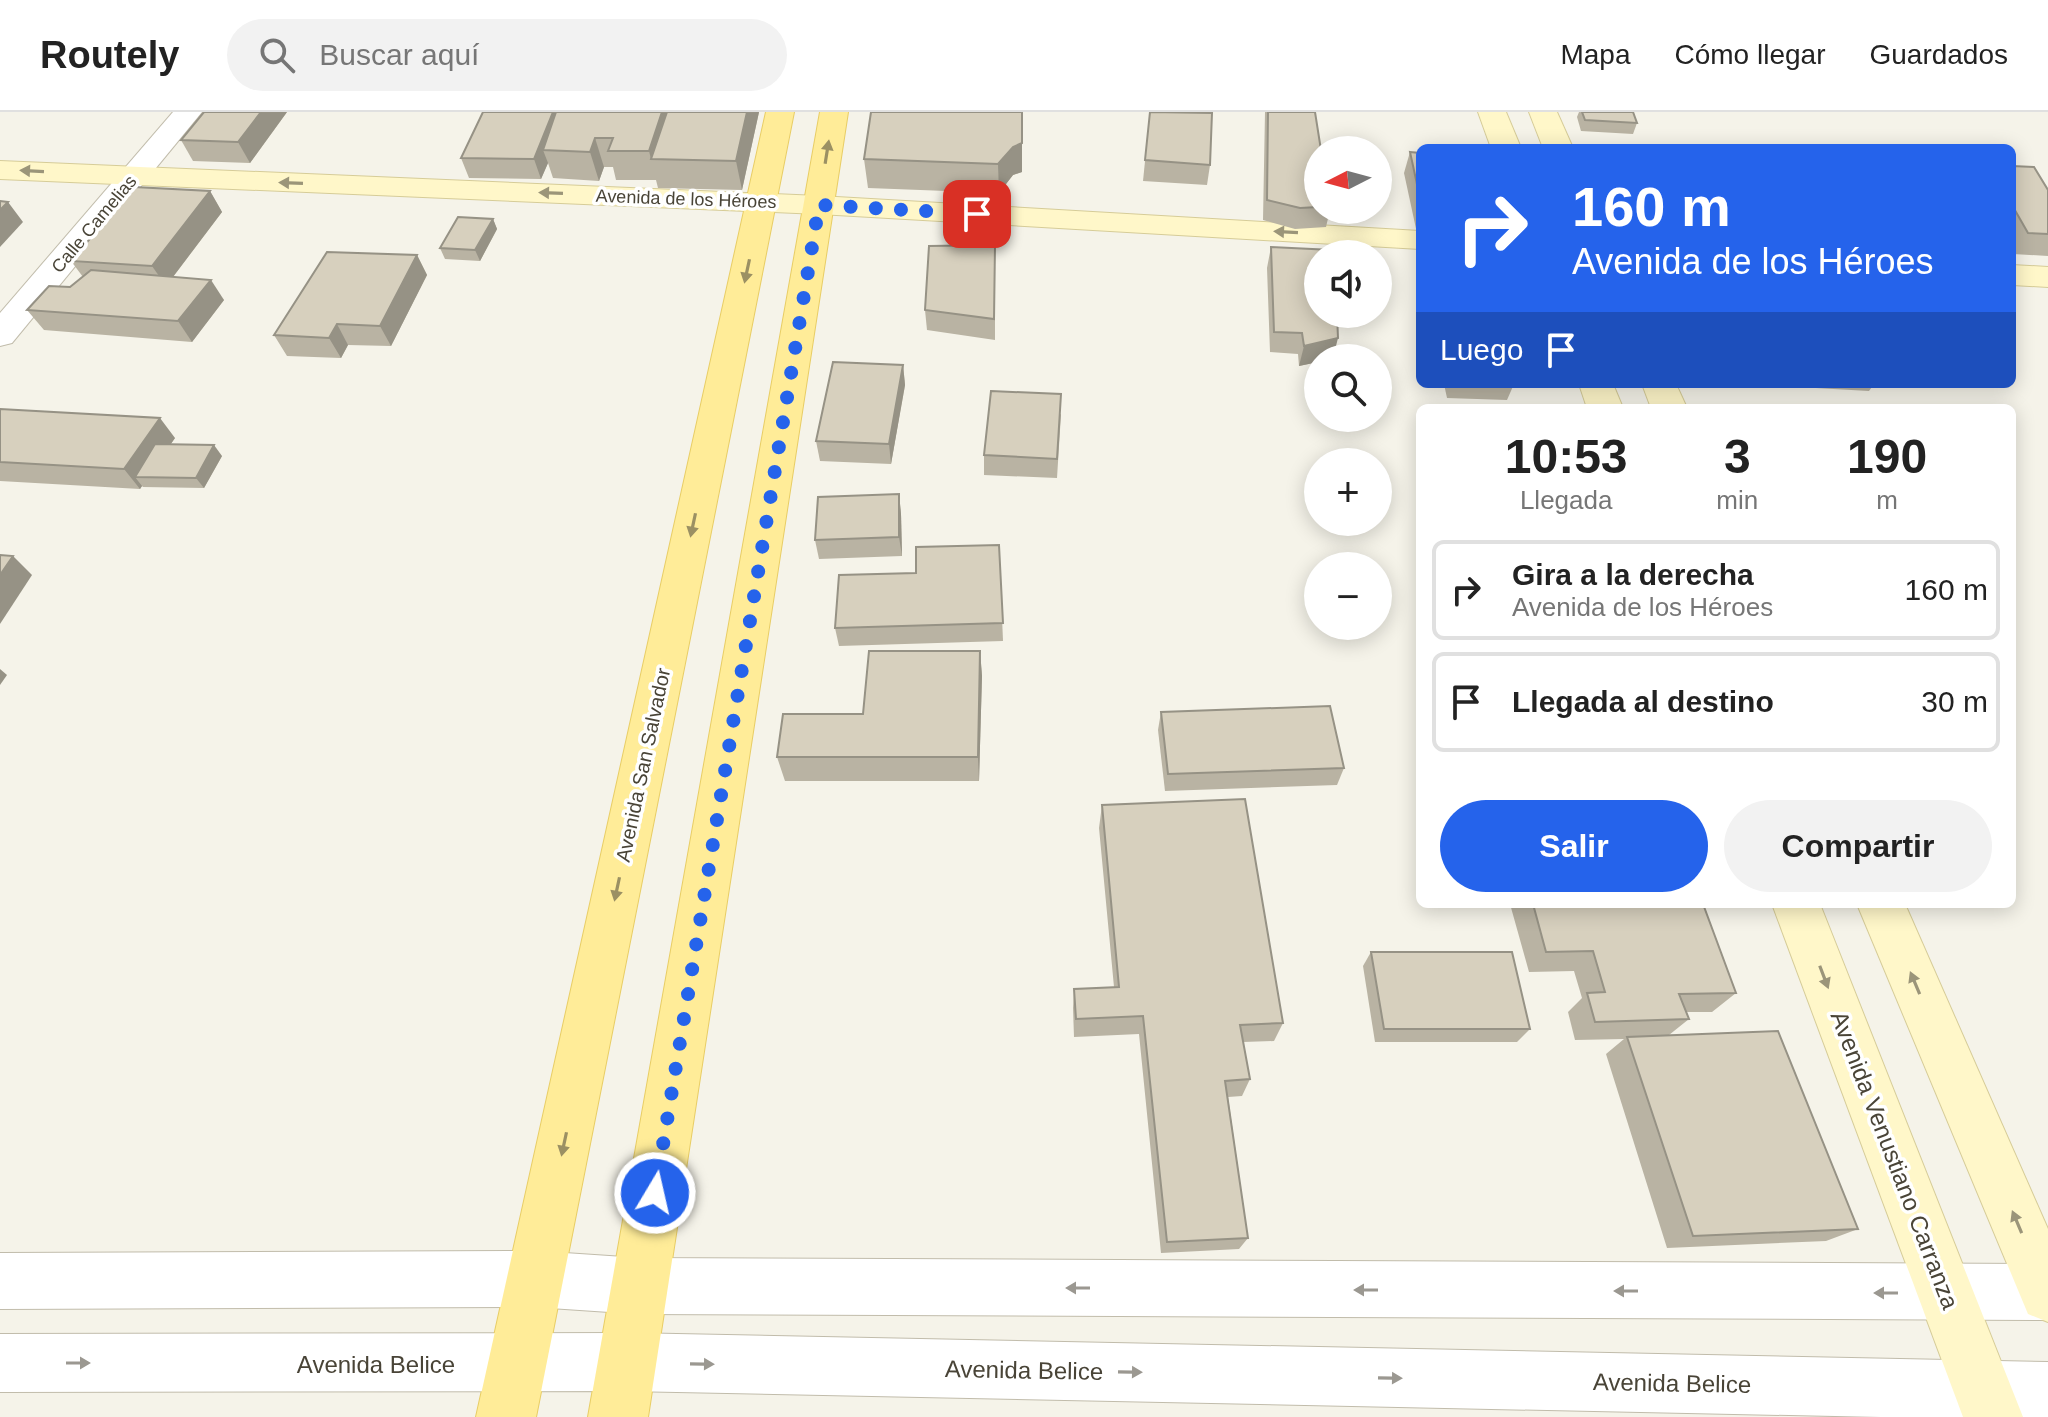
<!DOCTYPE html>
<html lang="es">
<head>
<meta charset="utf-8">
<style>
  :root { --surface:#fff; --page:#f2f2f2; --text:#222; --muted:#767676; --line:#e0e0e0; --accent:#2563eb }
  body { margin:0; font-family:Helvetica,sans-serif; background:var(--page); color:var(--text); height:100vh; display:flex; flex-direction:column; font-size:30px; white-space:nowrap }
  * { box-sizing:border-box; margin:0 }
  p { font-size:26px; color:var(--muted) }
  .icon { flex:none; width:44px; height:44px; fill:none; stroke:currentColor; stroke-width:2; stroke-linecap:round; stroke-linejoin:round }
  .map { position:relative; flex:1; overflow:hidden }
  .side { position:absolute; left:1416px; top:292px; width:600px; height:504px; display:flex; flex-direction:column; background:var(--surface); border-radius:12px; box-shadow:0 4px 20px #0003 }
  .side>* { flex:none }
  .hud { position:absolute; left:1416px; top:32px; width:600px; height:244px; border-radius:12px; box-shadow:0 4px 20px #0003; background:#2563eb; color:#fff; overflow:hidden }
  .needle { width:52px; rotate:264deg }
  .buttons { position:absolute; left:1304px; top:24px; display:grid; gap:16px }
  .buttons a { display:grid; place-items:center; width:88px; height:88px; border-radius:50%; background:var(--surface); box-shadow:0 4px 20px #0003; font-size:40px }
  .pin { position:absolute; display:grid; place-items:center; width:68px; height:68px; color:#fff; margin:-34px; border-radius:16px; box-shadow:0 4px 12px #0006 }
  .me { position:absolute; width:88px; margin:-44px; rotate:9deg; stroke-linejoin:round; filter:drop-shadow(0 0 6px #0008) }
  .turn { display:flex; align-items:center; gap:28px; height:168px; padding:0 24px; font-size:36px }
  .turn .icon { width:104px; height:104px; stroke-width:2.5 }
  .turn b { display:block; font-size:56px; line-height:68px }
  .then { display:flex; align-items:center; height:76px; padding:0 24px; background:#0003; gap:16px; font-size:30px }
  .eta { display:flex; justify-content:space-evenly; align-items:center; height:136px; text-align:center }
  .eta b { font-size:48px; font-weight:600; line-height:56px }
  .cta { display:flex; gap:16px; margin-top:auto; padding:16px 24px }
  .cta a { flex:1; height:92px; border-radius:48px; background:var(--accent); color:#fff; font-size:32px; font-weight:600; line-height:92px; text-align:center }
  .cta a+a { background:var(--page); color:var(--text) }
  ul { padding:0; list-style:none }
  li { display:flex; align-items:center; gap:24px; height:100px; margin:0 16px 12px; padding:0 8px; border:4px solid var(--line); border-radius:12px }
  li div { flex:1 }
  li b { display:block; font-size:30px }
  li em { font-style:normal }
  header { display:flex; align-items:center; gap:48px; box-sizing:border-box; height:112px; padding:0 40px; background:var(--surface); border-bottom:2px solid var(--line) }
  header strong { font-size:38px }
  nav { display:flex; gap:44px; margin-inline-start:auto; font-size:28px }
  .search { width:560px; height:72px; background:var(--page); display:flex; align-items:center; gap:20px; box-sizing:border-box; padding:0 28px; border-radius:44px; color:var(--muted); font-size:30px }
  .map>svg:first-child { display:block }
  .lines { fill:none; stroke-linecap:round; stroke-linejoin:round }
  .street-casing { stroke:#c1bcab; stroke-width:2 }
  .secondary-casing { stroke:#d6cc98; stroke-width:2 }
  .primary-casing { stroke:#e8cd65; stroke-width:2 }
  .street { fill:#fff; fill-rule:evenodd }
  .secondary { fill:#fff7c9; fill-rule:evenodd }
  .primary { fill:#ffec98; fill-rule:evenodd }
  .wall { fill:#b9b3a3 }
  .shaded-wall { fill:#969285 }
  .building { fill:#d7d0be; stroke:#969285; stroke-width:2 }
  .oneway { fill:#9b9063 }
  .oneway2 { fill:#9b9579 }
  .oneway3 { fill:#9b9891 }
  .route { stroke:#2563eb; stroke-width:14; stroke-dasharray:0 25.2 }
  .labels { text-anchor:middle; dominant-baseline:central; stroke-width:7; stroke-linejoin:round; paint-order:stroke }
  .far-street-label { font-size:18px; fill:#494437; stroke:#fff }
  .street-label { font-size:20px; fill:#494437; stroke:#fff }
  .near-street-label { font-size:24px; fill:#494437; stroke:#fff }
</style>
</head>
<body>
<header>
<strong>Routely</strong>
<div class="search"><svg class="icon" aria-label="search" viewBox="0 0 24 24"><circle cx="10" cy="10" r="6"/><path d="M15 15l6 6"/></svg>Buscar aquí</div>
<nav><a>Mapa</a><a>Cómo llegar</a><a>Guardados</a></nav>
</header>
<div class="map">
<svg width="2048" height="1305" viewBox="0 0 2048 1305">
  <rect width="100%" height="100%" fill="#f5f3e9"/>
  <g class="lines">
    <defs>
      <g id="street">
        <path d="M173,0H202L12,231L0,234V201Z"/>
        <path d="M535,1139L639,1146L2048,1152V1208L639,1202L535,1195L0,1197V1141Z"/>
        <path d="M627,1221L2048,1250V1305H1881L627,1279L0,1280V1222Z"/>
      </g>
      <g id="secondary">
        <path d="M1478,0H1506L1521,36H1491Z"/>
        <path d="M1529,0H1557L1573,36H1543Z"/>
        <path d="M0,49L819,84L1420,119V137L819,102L0,67Z"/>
        <path d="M2012,153L2048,155V175L2012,173Z"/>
        <path d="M1579,272H1613L1623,296H1587Z"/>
        <path d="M1642,272H1676L1687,296H1651Z"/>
        <path d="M1772,792H1820L2023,1305H1963Z"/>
        <path d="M1857,792H1905L2048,1117V1210L2028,1202Z"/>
      </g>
      <g id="primary">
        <path d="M766,0H794L536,1305H476Z"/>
        <path d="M820,0H848L648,1305H588Z"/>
      </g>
    </defs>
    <use href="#street" class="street-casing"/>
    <use href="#secondary" class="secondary-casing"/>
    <use href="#primary" class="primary-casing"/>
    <use href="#street" class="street"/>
    <use href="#secondary" class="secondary"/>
    <use href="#primary" class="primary"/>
  </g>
  <g class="wall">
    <path d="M287,0L250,51L193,49L181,28Z"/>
    <path d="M759,0L742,78L658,76L656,68H616L613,55H604L599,69L553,66L548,51L541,67L469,66L461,46Z"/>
    <path d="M871,0L1022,60L1013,63L999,81L868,76L864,47Z"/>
    <path d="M1150,0L1210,53L1207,73L1143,69Z"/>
    <path d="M1265,0H1315L1318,38V98H1330L1326,115L1295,117L1263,108Z"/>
    <path d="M1579,0H1633L1637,11L1633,22L1581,19L1577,5Z"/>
    <path d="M1410,40L1420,41V126H1418L1404,61Z"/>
    <path d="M2012,54L2048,78V144L2013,142L2012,140Z"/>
    <path d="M210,79L222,100L173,165L224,188L192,230L44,218L27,198L70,175L83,165L71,149Z"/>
    <path d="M493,107L497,117L480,149L445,147L440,136Z"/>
    <path d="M995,133V228L927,218L925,198Z"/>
    <path d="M1271,135L1318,246V250L1299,254L1298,242L1270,240L1267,156Z"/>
    <path d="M417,143L427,163L391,234L348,233L341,246L287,244L274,223Z"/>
    <path d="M903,253L905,273L891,352L820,349L816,329Z"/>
    <path d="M1444,272H1514L1507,288L1447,286Z"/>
    <path d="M1797,272H1874L1869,279L1798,275Z"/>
    <path d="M0,297L175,326L170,333L222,344L204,376L143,375L142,374L140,377L0,369Z"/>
    <path d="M1061,302L1057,366L984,363V343Z"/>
    <path d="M899,382L901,402L902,444L819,447L815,428Z"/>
    <path d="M999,433L1003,529L839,534L835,516L916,461Z"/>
    <path d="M980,539L982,564L979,669H785L777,645L863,602Z"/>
    <path d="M1161,600L1344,656L1337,673L1165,679L1158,618Z"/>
    <path d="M1102,693L1283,911L1274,929L1243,930L1250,967L1242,984L1228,985L1248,1126L1239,1137L1161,1141L1139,922L1074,925L1073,896L1074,877L1114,875L1099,716Z"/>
    <path d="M1510,792H1703L1736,881L1712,900H1686L1689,907L1669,923L1858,1117L1826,1129L1667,1136L1606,942L1624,927L1575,928L1568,900L1582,886L1574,859L1529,860Z"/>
    <path d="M1371,840L1530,917L1517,930H1375L1363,854Z"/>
  </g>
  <g class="shaded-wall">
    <path d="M261,0H287L250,51L238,30Z"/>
    <path d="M553,0H568L543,38L548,51L541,67L534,47Z"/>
    <path d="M662,0H678L651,47L649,39Z"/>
    <path d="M747,0H759L742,78L736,49Z"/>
    <path d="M595,26L604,55L599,69L590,40Z"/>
    <path d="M1022,31V60L1013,63L999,81L998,52L1013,35Z"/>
    <path d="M210,79L222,100L166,174L152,154Z"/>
    <path d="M8,90L23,110L0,135V98Z"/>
    <path d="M493,107L497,117L480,149L475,138Z"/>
    <path d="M417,143L427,163L391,234L380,214Z"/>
    <path d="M211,168L224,188L192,230L178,209Z"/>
    <path d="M337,212L348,233L341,246L329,226Z"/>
    <path d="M1338,226L1333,246H1318V250L1299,254L1304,234Z"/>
    <path d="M903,253L905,273L891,352L889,332Z"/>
    <path d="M160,306L175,326L148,365H135L142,374L140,377L124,357Z"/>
    <path d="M214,333L222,344L204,376L196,366Z"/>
    <path d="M899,382L901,402L902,444L899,425Z"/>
    <path d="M13,444L32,463L0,512V463Z"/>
    <path d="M980,539L982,564L979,669L978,645Z"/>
    <path d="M0,557L7,563L0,573Z"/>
  </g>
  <g class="building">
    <path d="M204,0H261L238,30L181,28Z"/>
    <path d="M483,0H553L534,47L461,46Z"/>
    <path d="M556,0H662L649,39H608L613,26H595L590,40L543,38Z"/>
    <path d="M667,0H747L736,49L651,47Z"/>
    <path d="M871,0H1022V31L1013,35L998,52L864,47Z"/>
    <path d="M1150,0L1212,1L1210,53L1145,48Z"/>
    <path d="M1268,0H1315L1321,38H1318V95L1300,96L1267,88Z"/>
    <path d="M1582,0H1633L1637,11L1585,8Z"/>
    <path d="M1410,40L1420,41V86Z"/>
    <path d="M2012,54L2034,55L2048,78V122L2028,121L2012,93Z"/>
    <path d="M134,75L210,79L152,154L71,149Z"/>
    <path d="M0,89L8,90L0,98Z"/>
    <path d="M458,105L493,107L475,138L440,136Z"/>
    <path d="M995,133L994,207L925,198L929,134Z"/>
    <path d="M1271,135L1332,138V142H1318V202H1337L1338,226L1304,234L1302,221L1274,220Z"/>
    <path d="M327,140L417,143L380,214L337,212L329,226L274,223Z"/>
    <path d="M91,158L211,168L178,209L27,198L49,174L70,175Z"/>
    <path d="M833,250L903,253L889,332L816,329Z"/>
    <path d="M991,279L1061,282L1057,347L984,343Z"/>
    <path d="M0,297L160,306L124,357L0,350Z"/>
    <path d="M155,332L214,333L196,366L135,365Z"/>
    <path d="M899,382V425L815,428L818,385Z"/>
    <path d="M999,433L1003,511L835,516L839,463L916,461V435Z"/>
    <path d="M0,443L13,444L0,463Z"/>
    <path d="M869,539H980L978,645H777L783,602H863Z"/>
    <path d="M1330,594L1344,656L1168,662L1161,600Z"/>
    <path d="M1245,687L1283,911L1240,913L1250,967L1225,969L1248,1126L1167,1130L1143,904L1076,907L1074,877L1119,875L1102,693Z"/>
    <path d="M1533,792H1703L1736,881L1679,882L1689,907L1595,910L1587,881L1605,880L1593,839L1546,840Z"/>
    <path d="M1371,840H1512L1530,917H1384Z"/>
    <path d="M1778,919L1858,1117L1693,1124L1627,925Z"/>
  </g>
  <defs><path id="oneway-solid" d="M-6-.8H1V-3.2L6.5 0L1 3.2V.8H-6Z" transform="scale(2)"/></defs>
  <g class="oneway">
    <use href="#oneway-solid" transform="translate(827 40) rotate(-81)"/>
    <use href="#oneway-solid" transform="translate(747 159) rotate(102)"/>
    <use href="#oneway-solid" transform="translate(693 413) rotate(102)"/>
    <use href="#oneway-solid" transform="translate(617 777) rotate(102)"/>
    <use href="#oneway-solid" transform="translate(564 1032) rotate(102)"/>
  </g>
  <g class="oneway2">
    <use href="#oneway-solid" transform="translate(32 59) rotate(-177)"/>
    <use href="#oneway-solid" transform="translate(291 71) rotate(-178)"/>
    <use href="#oneway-solid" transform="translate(551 81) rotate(-178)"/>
    <use href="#oneway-solid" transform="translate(1286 120) rotate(-177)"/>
    <use href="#oneway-solid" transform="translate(1824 865) rotate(69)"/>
    <use href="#oneway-solid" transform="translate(1915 871) rotate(-113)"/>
    <use href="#oneway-solid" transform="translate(2017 1110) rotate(-113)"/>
  </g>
  <g class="oneway3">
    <use href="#oneway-solid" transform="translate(1078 1176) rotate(-180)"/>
    <use href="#oneway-solid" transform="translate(1366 1178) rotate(-180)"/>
    <use href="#oneway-solid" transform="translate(1626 1179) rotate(-180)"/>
    <use href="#oneway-solid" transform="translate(1886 1181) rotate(-180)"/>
    <use href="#oneway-solid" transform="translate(78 1251)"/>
    <use href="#oneway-solid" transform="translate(702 1252) rotate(1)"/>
    <use href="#oneway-solid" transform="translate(1130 1260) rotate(1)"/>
    <use href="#oneway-solid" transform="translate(1390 1266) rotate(1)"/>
  </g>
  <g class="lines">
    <path class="route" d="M655,1081L819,93L977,102"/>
  </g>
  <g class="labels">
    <g class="far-street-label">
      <text transform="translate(686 87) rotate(2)">Avenida de los Héroes</text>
      <text transform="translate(94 112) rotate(-50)">Calle Camelias</text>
    </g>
    <g class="street-label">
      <text transform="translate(643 653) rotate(-78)">Avenida San Salvador</text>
    </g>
    <g class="near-street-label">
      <text transform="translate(1895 1048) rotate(69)">Avenida Venustiano Carranza</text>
      <text x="376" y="1252">Avenida Belice</text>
      <text transform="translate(1024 1258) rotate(1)">Avenida Belice</text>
      <text transform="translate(1672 1271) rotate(1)">Avenida Belice</text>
    </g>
  </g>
</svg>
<div class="buttons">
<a><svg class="needle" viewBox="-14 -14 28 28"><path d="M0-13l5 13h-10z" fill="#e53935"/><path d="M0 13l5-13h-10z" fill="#767676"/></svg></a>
<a><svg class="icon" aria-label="sound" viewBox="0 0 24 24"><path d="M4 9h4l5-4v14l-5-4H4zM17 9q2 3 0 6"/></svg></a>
<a><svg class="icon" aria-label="search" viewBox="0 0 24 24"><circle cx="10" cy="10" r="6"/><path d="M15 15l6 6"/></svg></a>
<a>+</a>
<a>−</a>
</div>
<div class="pin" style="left:977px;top:102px;background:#d93025"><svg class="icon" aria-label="arrive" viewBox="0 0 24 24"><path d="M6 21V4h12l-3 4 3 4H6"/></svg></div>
<svg class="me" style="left:655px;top:1081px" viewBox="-20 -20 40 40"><circle r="17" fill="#2563eb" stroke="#fff" stroke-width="3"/><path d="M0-11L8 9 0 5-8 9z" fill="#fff"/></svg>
<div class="hud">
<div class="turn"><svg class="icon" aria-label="right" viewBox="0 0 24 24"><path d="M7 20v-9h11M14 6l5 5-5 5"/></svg><div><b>160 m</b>Avenida de los Héroes</div></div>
<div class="then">Luego<svg class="icon" aria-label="arrive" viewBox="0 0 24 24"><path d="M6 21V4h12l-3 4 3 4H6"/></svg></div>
</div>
<section class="side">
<div class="eta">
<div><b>10:53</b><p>Llegada</p></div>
<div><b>3</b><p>min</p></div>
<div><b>190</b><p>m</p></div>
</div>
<ul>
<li><svg class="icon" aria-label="right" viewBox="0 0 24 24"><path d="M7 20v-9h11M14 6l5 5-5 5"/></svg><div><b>Gira a la derecha</b><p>Avenida de los Héroes</p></div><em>160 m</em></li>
<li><svg class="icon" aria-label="arrive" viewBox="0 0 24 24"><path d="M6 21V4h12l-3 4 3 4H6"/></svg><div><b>Llegada al destino</b></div><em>30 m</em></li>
</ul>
<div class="cta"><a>Salir</a><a>Compartir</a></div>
</section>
</div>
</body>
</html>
